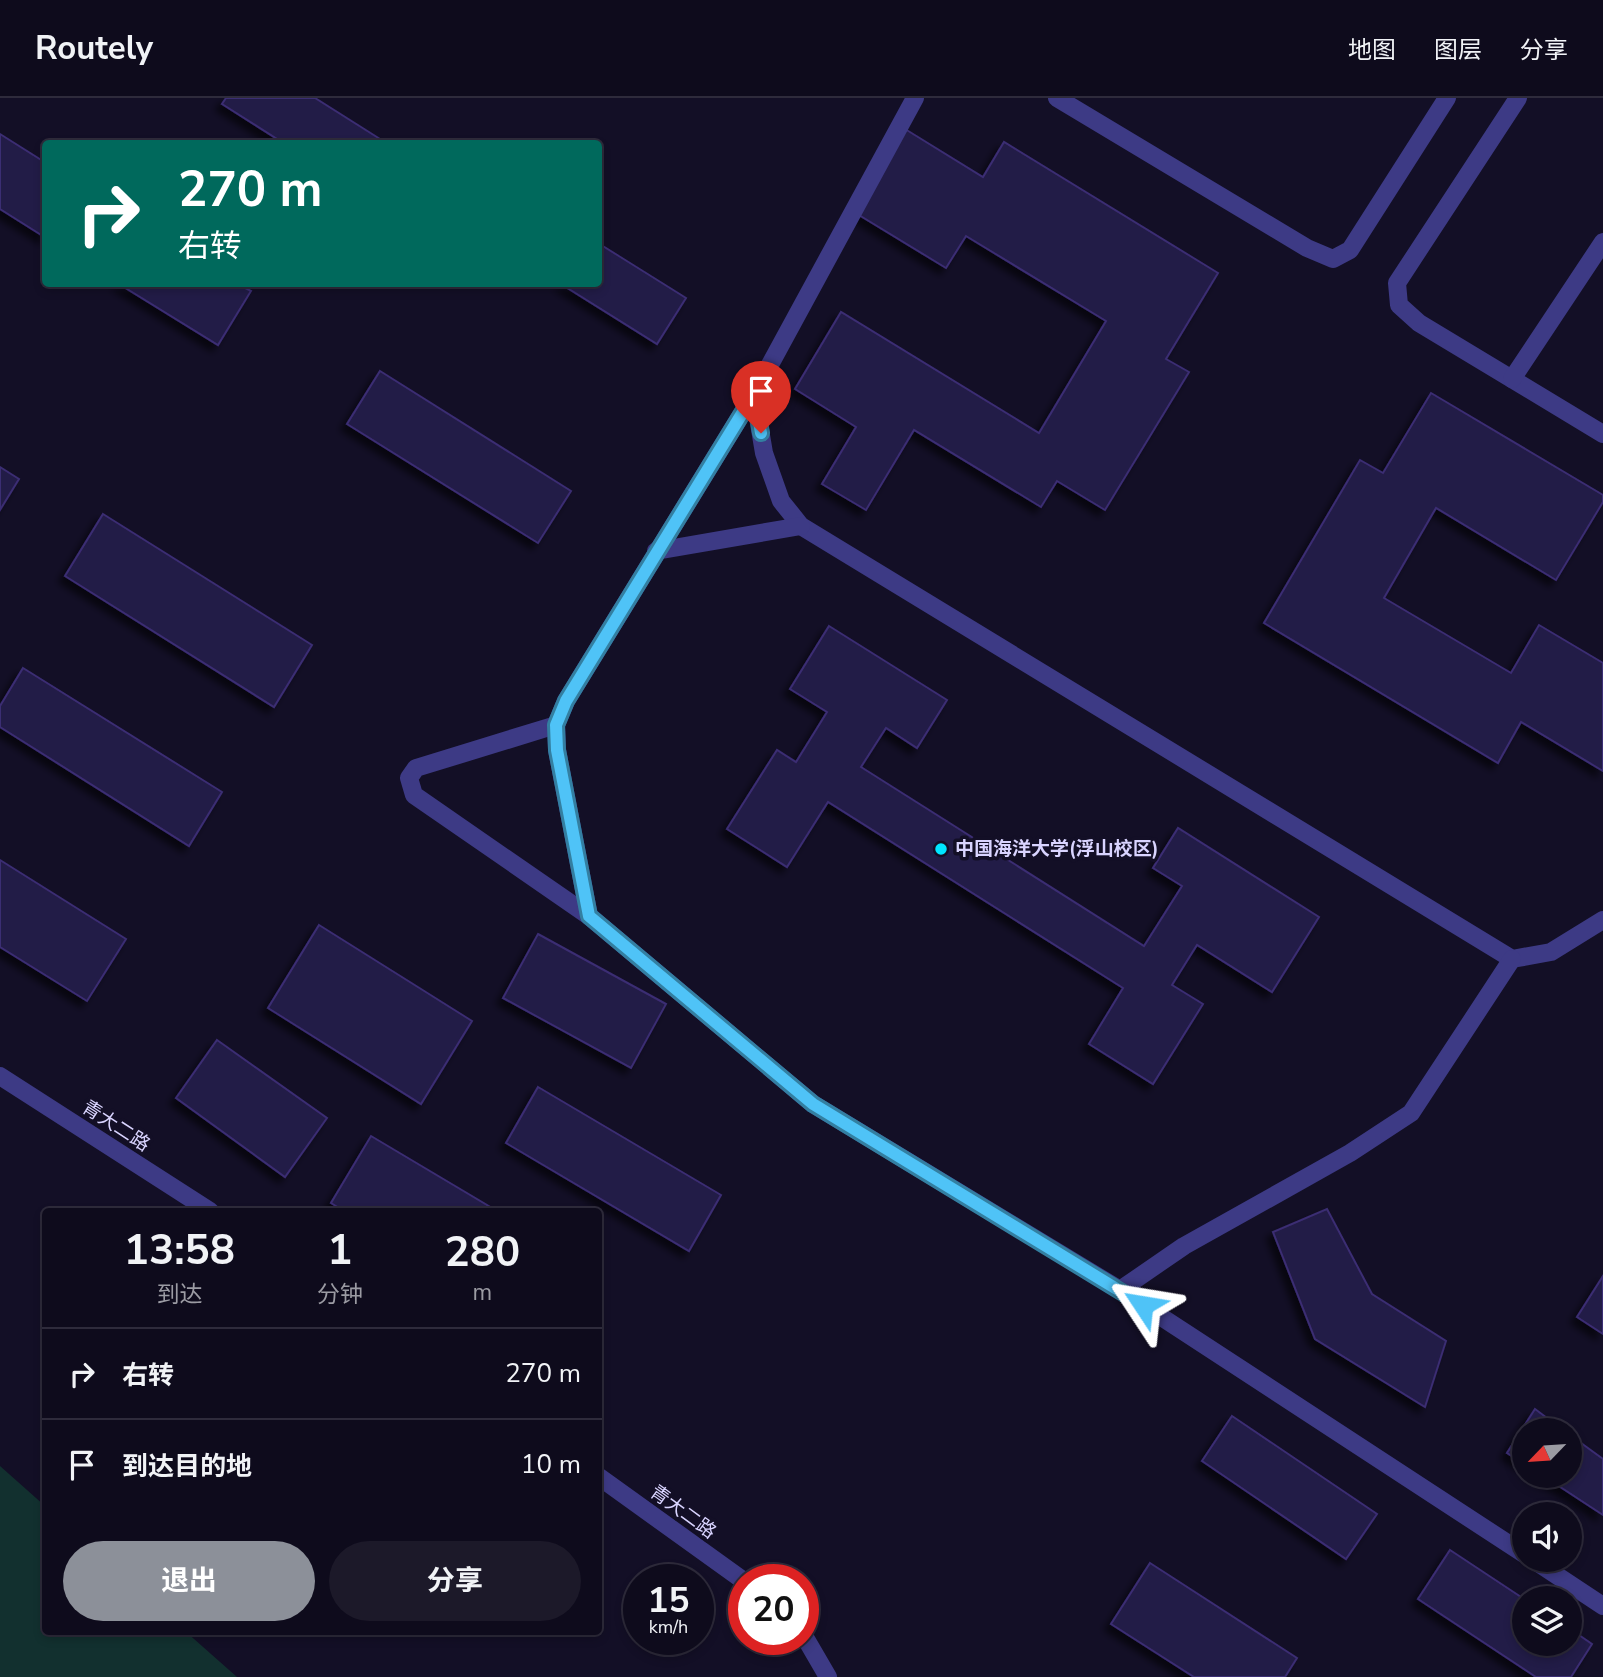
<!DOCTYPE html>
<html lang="zh">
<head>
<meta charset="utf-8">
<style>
  :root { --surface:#0e0b1c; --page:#1c1929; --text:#f1f3f6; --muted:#9b9ba3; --line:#2e2b3b; --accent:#8c9099 }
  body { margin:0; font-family:"Nunito Sans","Noto Sans SC",sans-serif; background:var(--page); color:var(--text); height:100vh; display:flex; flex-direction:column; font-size:26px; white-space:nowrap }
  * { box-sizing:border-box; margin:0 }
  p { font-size:23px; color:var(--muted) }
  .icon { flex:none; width:38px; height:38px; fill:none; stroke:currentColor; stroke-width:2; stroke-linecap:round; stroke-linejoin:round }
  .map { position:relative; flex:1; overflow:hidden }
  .drawer { position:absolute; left:42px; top:1110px; width:560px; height:427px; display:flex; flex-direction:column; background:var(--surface); border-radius:7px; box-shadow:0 4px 10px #0003,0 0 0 2px var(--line) }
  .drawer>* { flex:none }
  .banner { position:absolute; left:42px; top:42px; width:560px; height:147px; border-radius:7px; box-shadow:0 4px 10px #0003,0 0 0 2px var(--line); background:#00695c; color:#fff; overflow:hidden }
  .needle { width:46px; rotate:245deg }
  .fabs { position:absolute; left:1512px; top:1320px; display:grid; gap:14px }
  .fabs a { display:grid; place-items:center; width:70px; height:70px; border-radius:50%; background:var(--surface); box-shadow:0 4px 10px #0003,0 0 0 2px var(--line); font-size:35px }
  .speed { position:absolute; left:623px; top:1466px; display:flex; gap:14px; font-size:35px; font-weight:700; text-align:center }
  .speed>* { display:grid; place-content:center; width:91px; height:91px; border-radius:50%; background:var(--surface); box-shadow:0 4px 10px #0003,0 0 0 2px var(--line); line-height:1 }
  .speed small { font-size:18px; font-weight:400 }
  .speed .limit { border:10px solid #d22; background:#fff; color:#111 }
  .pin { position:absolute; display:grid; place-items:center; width:60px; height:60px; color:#fff; margin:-72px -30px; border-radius:50% 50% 50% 0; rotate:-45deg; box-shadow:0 0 7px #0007 }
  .pin .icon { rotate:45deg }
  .me { position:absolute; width:77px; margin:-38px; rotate:303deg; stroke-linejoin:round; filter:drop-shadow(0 0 5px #0008) }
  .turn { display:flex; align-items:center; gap:24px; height:147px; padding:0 21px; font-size:32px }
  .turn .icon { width:91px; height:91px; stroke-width:2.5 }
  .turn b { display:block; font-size:49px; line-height:60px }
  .eta { display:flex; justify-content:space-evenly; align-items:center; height:119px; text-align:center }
  .eta b { font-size:42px; font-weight:700; line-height:49px }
  .cta { display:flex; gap:14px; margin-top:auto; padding:14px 21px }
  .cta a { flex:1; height:80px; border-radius:42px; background:var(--accent); color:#fff; font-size:28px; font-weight:700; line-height:80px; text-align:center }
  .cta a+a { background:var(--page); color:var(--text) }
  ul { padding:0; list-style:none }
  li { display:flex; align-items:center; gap:21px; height:91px; padding:0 21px; border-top:2px solid var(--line) }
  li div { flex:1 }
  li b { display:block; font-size:26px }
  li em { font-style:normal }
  header { display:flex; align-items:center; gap:42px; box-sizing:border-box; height:98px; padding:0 35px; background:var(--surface); border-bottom:2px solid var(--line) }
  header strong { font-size:33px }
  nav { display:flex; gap:38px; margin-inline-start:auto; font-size:24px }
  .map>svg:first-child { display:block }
  .green { fill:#12302f }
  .building { fill:#241b47; stroke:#3b2d73; stroke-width:2; filter:url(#shadow) }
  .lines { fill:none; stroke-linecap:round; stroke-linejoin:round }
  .minor { stroke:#3d3a85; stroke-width:18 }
  .route-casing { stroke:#337fa1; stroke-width:18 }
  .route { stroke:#4fc3f7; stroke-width:12 }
  .poi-dot { fill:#00e5ff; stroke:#130f26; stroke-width:2.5 }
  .labels { text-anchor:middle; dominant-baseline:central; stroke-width:7; stroke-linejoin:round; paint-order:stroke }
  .poi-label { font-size:19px; font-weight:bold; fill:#d9d4ff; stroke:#130f26; text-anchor:start }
  .street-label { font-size:19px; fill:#d9d4ff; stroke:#130f26 }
</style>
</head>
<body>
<header>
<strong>Routely</strong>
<nav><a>地图</a><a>图层</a><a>分享</a></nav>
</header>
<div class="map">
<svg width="1603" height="1579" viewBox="0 0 1603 1579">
  <defs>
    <filter id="shadow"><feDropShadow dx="-6" dy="6" stdDeviation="3.5" flood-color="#0009"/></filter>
  </defs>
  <rect width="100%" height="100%" fill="#130f26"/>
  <path class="green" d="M0,1368L45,1408L46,1533H185L237,1579H0Z"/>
  <g class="building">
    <path d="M226,0H315L380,41L377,46H285L222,6Z"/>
    <path d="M905,31L983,79L1004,44L1218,175L1166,261L1189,274L1105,412L1057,383L1041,409L914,332L866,412L822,386L856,329L795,291L841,214L1039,335L1106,223L966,138L946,170L854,114Z"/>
    <path d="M0,36L46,65V140L0,111Z"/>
    <path d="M598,145L686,200L657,246L561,186H598Z"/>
    <path d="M119,186H238L251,193L218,247Z"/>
    <path d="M380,273L571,393L538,445L347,326Z"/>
    <path d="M1431,295L1603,397V404L1556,482L1436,410L1384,500L1511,575L1539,527L1603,565V673L1521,624L1498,665L1264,525L1360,362L1383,375Z"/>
    <path d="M0,369L19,381L0,412Z"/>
    <path d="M103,416L312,547L274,609L65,478Z"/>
    <path d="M829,528L947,602L917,650L886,630L861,669L1144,848L1182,788L1153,770L1178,730L1319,819L1272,894L1197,847L1172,887L1203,906L1153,986L1089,946L1123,890L828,704L787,769L727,731L777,652L796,664L827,614L790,591Z"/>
    <path d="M23,570L222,694L189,748L0,629V608Z"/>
    <path d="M0,762L126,841L87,903L0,849Z"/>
    <path d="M319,827L472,923L421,1006L268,910Z"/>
    <path d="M538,836L666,906L631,970L503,900Z"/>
    <path d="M217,942L327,1020L285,1079L176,1000Z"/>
    <path d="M538,989L721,1097L689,1153L506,1045Z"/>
    <path d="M371,1038L497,1113H344L331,1105Z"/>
    <path d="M1327,1111L1372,1196L1446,1243L1425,1309L1315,1241L1273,1134Z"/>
    <path d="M1603,1178V1236L1577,1219Z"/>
    <path d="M1535,1311L1563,1332H1524V1366L1507,1355Z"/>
    <path d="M1232,1318L1377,1416L1346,1461L1202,1363Z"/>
    <path d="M1570,1337L1603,1361V1417L1542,1377H1570Z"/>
    <path d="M1450,1452L1524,1501V1545H1570V1531L1592,1546L1571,1579H1536L1418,1501Z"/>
    <path d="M1150,1465L1297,1560L1285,1579H1194L1111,1526Z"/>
  </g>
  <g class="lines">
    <g class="minor">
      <path d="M915,0L754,296L764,355L781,403L801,428L1512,861L1551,854L1603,822"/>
      <path d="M1057,0L1307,150L1333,161L1350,152L1447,0"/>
      <path d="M1518,0L1397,185L1399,207L1419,225L1603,336"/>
      <path d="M1512,281L1603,144"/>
      <path d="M656,453L801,428"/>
      <path d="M556,627L416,670L409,680L414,697L589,818L813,1006L1120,1192L1524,1456"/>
      <path d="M589,818L557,652L556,627L566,603L754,296"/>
      <path d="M0,978L210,1113"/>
      <path d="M1120,1192L1184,1148L1350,1055L1411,1015L1512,861"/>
      <path d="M598,1378L744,1483"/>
      <path d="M1532,1461L1603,1508"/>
      <path d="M803,1536L828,1579"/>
    </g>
  </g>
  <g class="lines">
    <defs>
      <path id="route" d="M761,335L754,296L566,603L556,627L557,652L589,818L813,1006L1143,1207"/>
    </defs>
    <use href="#route" class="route-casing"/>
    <use href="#route" class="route"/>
  </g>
  <circle class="poi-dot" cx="941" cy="751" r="7"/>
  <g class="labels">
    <g class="poi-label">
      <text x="955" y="751">中国海洋大学(浮山校区)</text>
    </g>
    <g class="street-label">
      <text transform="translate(116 1028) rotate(33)">青大二路</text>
      <text transform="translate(683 1414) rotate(36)">青大二路</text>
    </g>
  </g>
</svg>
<div class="fabs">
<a><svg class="needle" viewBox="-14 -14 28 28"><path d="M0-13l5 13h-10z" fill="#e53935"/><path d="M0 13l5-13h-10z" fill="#9b9ba3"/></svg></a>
<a><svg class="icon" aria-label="sound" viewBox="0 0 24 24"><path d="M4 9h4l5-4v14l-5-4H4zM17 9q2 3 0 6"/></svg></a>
<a><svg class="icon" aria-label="layers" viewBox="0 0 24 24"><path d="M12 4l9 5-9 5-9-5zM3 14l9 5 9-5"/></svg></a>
</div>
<div class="speed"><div>15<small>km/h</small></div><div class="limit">20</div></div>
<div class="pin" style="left:761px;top:335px;background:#d93025"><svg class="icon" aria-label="arrive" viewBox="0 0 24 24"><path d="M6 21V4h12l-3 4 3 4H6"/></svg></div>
<svg class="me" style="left:1143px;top:1207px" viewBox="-20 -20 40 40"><path d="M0-17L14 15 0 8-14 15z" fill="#4fc3f7" stroke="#fff" stroke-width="4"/></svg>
<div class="banner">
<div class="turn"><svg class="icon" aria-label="right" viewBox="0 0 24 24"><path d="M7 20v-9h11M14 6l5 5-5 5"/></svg><div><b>270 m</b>右转</div></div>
</div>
<section class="drawer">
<div class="eta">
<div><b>13:58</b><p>到达</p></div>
<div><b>1</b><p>分钟</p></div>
<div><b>280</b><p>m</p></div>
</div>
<ul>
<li><svg class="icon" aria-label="right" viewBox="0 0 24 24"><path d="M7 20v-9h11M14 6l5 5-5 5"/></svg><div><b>右转</b></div><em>270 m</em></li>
<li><svg class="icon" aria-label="arrive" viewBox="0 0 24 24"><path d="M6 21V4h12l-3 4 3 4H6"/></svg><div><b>到达目的地</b></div><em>10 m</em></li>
</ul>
<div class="cta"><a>退出</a><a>分享</a></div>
</section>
</div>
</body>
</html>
